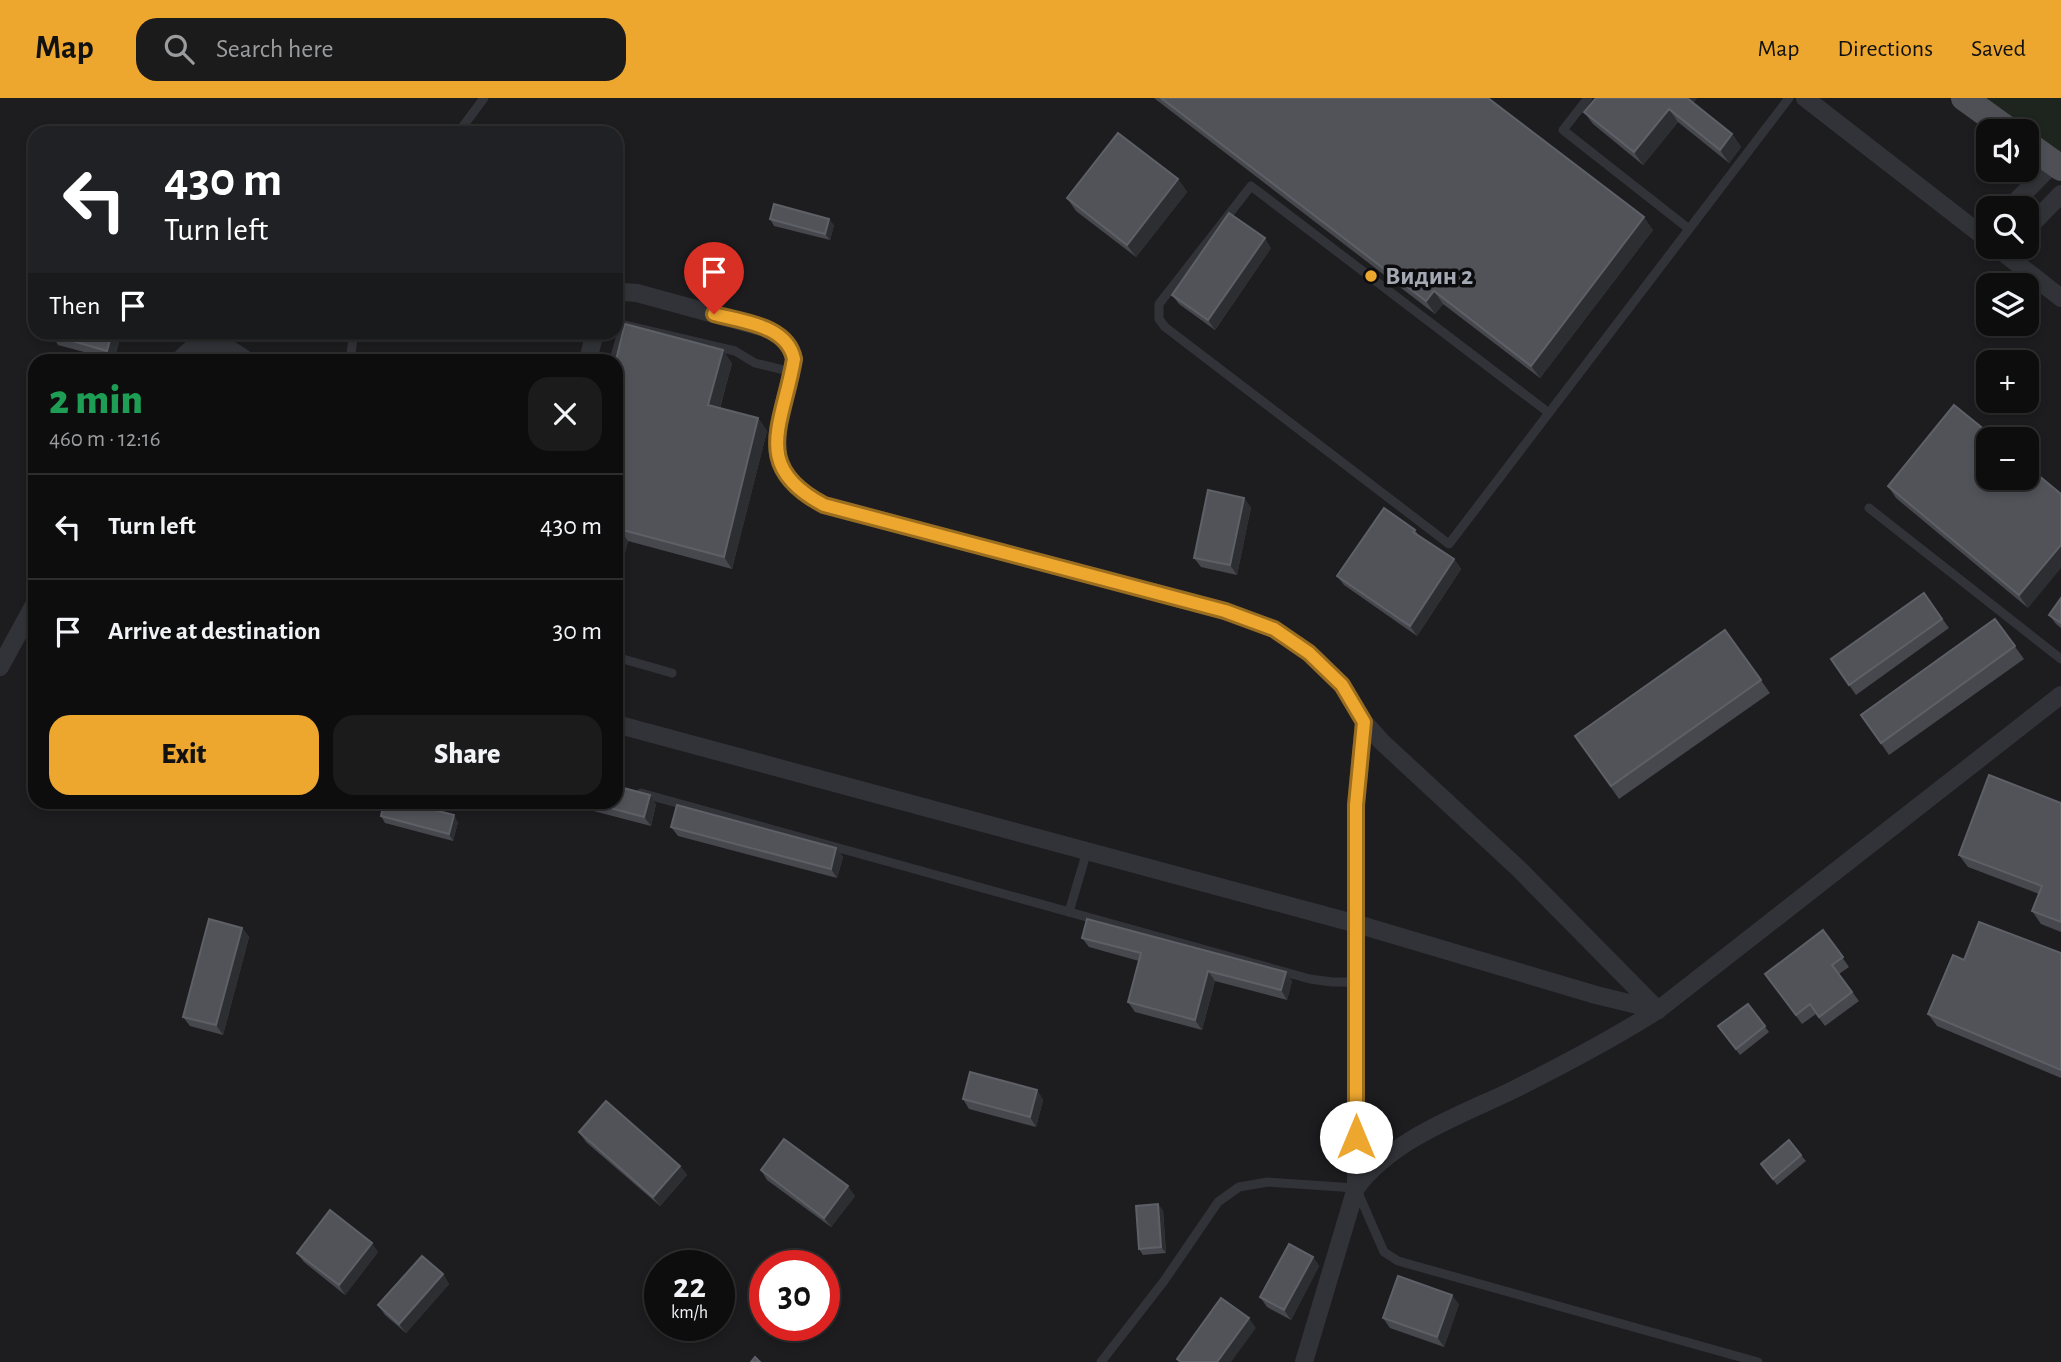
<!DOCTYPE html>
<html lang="en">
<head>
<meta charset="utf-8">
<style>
  :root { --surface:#0d0d0e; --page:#1b1b1c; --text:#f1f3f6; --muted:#9a9c9e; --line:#2d2d2e; --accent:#eda72f }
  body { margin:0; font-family:"Alegreya Sans",sans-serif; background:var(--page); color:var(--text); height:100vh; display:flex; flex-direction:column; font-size:26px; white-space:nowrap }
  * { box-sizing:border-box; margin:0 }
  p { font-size:23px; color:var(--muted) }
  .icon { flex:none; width:38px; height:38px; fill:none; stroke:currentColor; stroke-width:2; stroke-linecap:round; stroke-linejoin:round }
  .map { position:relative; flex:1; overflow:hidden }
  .sheet { position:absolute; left:28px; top:256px; width:595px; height:455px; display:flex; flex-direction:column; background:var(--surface); border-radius:21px; box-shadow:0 4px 10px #0003,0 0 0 2px var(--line) }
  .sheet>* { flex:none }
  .hud { position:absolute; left:28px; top:28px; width:595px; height:214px; border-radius:21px; box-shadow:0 4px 10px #0003,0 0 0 2px var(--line); background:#202124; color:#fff; overflow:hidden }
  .tools { position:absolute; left:1976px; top:21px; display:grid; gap:14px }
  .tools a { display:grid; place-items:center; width:63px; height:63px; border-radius:14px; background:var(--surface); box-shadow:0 4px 10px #0003,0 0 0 2px var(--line); font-size:35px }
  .speed { position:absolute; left:644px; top:1152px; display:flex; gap:14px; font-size:35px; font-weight:700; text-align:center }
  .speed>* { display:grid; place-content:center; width:91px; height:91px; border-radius:50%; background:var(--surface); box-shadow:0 4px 10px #0003,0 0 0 2px var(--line); line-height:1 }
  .speed small { font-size:18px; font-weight:400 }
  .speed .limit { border:10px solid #d22; background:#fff; color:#111 }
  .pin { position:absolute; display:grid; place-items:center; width:60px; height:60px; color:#fff; margin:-72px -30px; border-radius:50% 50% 50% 0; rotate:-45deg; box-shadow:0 0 7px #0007 }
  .pin .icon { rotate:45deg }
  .me { position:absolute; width:77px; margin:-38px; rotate:0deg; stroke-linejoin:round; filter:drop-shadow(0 0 5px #0008) }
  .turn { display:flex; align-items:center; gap:24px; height:147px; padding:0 21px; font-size:32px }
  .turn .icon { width:91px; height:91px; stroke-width:2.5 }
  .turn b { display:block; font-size:49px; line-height:60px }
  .then { display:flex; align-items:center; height:66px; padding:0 21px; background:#0003; gap:14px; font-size:26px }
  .round { display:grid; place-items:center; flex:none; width:74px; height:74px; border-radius:21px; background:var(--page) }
  .head { display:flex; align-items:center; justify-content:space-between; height:119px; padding:0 21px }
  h1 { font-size:42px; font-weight:800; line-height:52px; color:#1e9e55 }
  .primary-button { display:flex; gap:14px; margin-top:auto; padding:14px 21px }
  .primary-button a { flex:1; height:80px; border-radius:21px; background:var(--accent); color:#111; font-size:28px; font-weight:800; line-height:80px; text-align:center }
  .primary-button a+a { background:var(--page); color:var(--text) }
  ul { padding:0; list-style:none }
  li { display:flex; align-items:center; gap:21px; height:105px; padding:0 21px; border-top:2px solid var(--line) }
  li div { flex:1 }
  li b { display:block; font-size:26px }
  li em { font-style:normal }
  header { display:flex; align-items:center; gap:42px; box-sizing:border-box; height:98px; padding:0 35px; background:var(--accent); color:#111 }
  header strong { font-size:33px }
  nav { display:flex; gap:38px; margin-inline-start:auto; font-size:24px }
  .search { width:490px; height:63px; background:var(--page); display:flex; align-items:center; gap:18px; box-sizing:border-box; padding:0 24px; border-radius:21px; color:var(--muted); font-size:26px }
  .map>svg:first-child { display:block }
  .built { fill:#1d1d20; fill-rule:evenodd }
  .green { fill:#1e251e }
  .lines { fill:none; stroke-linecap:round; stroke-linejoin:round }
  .lane { stroke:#323338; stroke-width:9 }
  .street { stroke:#323338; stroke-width:18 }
  .primary { stroke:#4e5056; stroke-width:26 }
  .wall { fill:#47484e }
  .shaded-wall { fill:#2d2e32 }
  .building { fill:#515359; stroke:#5e6067; stroke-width:2 }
  .route-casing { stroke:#9a6d1f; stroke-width:18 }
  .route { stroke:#eda72f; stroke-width:12 }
  .poi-dot { fill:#eda72f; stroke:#0c0c0e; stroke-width:2.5 }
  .labels { text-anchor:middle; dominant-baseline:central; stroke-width:7; stroke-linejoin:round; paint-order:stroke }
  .poi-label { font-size:26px; font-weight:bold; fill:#a3a8b3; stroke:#0c0c0e; text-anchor:start }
</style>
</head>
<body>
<header>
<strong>Map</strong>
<div class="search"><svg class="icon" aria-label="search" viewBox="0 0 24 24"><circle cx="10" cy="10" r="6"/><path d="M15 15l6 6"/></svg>Search here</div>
<nav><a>Map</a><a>Directions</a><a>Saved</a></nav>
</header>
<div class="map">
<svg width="2061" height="1264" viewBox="0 0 2061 1264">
  <rect width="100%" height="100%" fill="#111113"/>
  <path class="built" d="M0,0H1964L1988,33V72H2026L2027,45L2061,70V1264H0ZM35,35H616V234H35ZM1988,110H2026V149H1988ZM1988,187H2026V226H1988ZM35,262H616V704H35ZM1988,264H2026V303H1988ZM1988,341H2026V380H1988ZM660,1167H719V1227H660ZM765,1167H824V1227H765Z"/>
  <path class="green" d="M1964,0H2061V70Z"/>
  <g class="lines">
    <g class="lane">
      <path d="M1588,0L1563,32L1689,131"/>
      <path d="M458,35L484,0"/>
      <path d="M350,262L354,234"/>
      <path d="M614,262L624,227L735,253L755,265L792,274"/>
      <path d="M1549,315L1251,88L1159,206V221L1165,229L1449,446L1789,0"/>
      <path d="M1869,410L2061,561"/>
      <path d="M616,559L672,575"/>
      <path d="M641,695L1310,881L1332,884H1356"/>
      <path d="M1069,814L1087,753"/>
      <path d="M1101,1264L1164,1183L1218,1104L1239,1089L1268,1084L1356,1090L1384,1154L1398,1163L1758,1264"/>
    </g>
    <g class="street">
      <path d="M1805,0L1988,142"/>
      <path d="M2009,110L2054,65"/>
      <path d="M2026,132L2061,96"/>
      <path d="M1996,149L2061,200"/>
      <path d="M616,198L624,194L637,195L765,230C780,238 791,244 794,261C783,327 750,367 824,407L1225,513L1274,531L1309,555L1342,587L1364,624"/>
      <path d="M180,262C202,235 222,244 246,262"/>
      <path d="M588,262L595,234"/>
      <path d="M0,569L35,505"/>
      <path d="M616,626L1357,826L1596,897L1658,912"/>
      <path d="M1356,1090C1392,1041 1459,1018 1513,992C1563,967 1611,942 1658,912L2061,597"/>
      <path d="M1304,1264L1356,1090V707L1364,624L1382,644L1519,771L1658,912"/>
    </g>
    <g class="primary">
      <path d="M1964,0L2010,33"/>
      <path d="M2026,45L2061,70"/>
    </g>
  </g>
  <g class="wall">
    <path d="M1154,0H1488L1653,132L1540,280L1443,206L1435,216Z"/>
    <path d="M1596,0H1697L1693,5L1732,36L1741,49L1729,65L1678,24L1643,67L1593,26L1584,14Z"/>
    <path d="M1178,81L1187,94L1136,159L1076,113L1067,100Z"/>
    <path d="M770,121L834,127L830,142L774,128Z"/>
    <path d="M1271,150L1215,232L1179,206L1172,197Z"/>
    <path d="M122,234L114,262L58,247L52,237Z"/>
    <path d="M616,262L732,265L720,310L758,320L767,333L732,471L628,443L616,488Z"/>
    <path d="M1954,307L2028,510L1896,400L1888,388Z"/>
    <path d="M1251,409L1237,477L1201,469L1194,460Z"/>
    <path d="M1415,432L1419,438L1454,461L1461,471L1417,538L1344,487L1337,478Z"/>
    <path d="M1924,495L1949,530L1856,597L1831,561Z"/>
    <path d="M2061,500V530L2056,526L2049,517Z"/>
    <path d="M1995,521L2024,561L1889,657L1861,617Z"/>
    <path d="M1725,532L1770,595L1619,701L1575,638Z"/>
    <path d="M559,704H616L656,706L651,728Z"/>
    <path d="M2061,705V834L2041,826L2032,813L2039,796L1968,769L1959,757Z"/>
    <path d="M381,718L458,724L453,743L385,725Z"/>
    <path d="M671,729L836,750L843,759L837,780L678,738Z"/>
    <path d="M242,830L249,839L223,937L190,928L183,919Z"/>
    <path d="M1823,832L1849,869L1839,876L1859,903L1825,928L1816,916L1802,926L1765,876Z"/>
    <path d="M1082,840L1292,883L1287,902L1215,883L1202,932L1135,914L1128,904L1139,863L1089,849Z"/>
    <path d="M2061,855V980L1937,928L1928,916L1964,862Z"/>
    <path d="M1748,906L1769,934L1740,957L1718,928Z"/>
    <path d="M1037,992L1043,1002L1036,1029L969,1011L963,1001Z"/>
    <path d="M579,1034L680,1068L687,1077L660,1108L586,1044Z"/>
    <path d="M1801,1057L1806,1063L1777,1087L1761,1066Z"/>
    <path d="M761,1072L855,1098L831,1129L767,1082Z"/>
    <path d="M1163,1112L1166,1155L1143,1157L1139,1151Z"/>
    <path d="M378,1154L345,1197L304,1164L297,1155Z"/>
    <path d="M1313,1159L1319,1168L1291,1222L1267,1209L1260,1199Z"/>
    <path d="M443,1176L449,1186L406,1235L385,1217L378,1207Z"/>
    <path d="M1459,1206L1444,1249L1390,1230L1383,1220Z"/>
  </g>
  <g class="shaded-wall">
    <path d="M1685,0H1697L1691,8Z"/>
    <path d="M1669,11L1678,24L1643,67L1634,54Z"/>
    <path d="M1732,36L1741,49L1729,65L1720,52Z"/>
    <path d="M1178,81L1187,94L1136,159L1127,147Z"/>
    <path d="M1644,119L1653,132L1540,280L1531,268Z"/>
    <path d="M829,121L834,127L830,142L825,136Z"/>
    <path d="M1265,140L1271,150L1215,232L1208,222Z"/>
    <path d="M1434,193L1443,206L1435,216L1426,203Z"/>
    <path d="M112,234H122L114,262L107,253Z"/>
    <path d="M723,252L732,265L717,320L708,307Z"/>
    <path d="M758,320L767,333L732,471L724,459Z"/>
    <path d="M1244,400L1251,409L1237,477L1230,467Z"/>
    <path d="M619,431L628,443L616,488V442Z"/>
    <path d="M2061,447V470L2028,510L2019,497Z"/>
    <path d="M1454,461L1461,471L1417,538L1410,528Z"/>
    <path d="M650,697L656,706L651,728L644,719Z"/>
    <path d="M454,717L458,724L453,743L449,736Z"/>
    <path d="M836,750L843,759L837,780L831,771Z"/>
    <path d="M242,830L249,839L223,937L216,927Z"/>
    <path d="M1208,873L1215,883L1202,932L1195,922Z"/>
    <path d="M1286,874L1292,883L1287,902L1281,892Z"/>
    <path d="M1037,992L1043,1002L1036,1029L1030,1019Z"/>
    <path d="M680,1068L687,1077L660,1108L653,1099Z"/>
    <path d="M848,1088L855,1098L831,1129L824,1120Z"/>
    <path d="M1158,1106L1163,1112L1166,1155L1161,1149Z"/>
    <path d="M372,1145L378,1154L345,1197L339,1187Z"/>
    <path d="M1313,1159L1319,1168L1291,1222L1284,1212Z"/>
    <path d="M443,1176L449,1186L406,1235L399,1226Z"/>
    <path d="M1452,1197L1459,1206L1444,1249L1437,1239Z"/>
    <path d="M1249,1220L1256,1230L1231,1264H1217Z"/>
  </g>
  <g class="building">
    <path d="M1161,0H1488L1644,119L1531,268L1434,193L1426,203Z"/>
    <path d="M1596,0H1687L1732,36L1720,52L1669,11L1634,54L1584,14Z"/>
    <path d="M1118,35L1178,81L1127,147L1067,100Z"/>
    <path d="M774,106L829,121L825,136L770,121Z"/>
    <path d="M1229,115L1265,140L1208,222L1172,197Z"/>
    <path d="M625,226L723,252L708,307L758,320L724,459L619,431L616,442V262Z"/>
    <path d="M53,234H112L107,253L52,237Z"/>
    <path d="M1954,307L1996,341H1988V380H2026V367L2061,396V447L2019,497L1888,388Z"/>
    <path d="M1208,392L1244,400L1230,467L1194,460Z"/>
    <path d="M1384,410L1415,432L1413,434L1454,461L1410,528L1337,478Z"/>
    <path d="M1924,495L1942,521L1849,587L1831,561Z"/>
    <path d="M2061,500V525L2049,517Z"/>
    <path d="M1995,521L2015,548L1881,645L1861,617Z"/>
    <path d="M1725,532L1761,582L1611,688L1575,638Z"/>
    <path d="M1989,677L2061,705V824L2032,813L2042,788L1959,757Z"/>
    <path d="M616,688L650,697L644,719L588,704H616Z"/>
    <path d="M384,704H402L454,717L449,736L381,718Z"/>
    <path d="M677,707L836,750L831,771L671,729Z"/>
    <path d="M209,821L242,830L216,927L183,919Z"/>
    <path d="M1087,821L1286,874L1281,892L1208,873L1195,922L1128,904L1141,855L1082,840Z"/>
    <path d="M1979,824L2061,855V972L1928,916L1953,857L1964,862Z"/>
    <path d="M1823,832L1843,859L1832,867L1852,894L1819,919L1810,906L1796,917L1765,876Z"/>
    <path d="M1748,906L1765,928L1736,951L1718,928Z"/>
    <path d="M970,974L1037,992L1030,1019L963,1001Z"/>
    <path d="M606,1003L680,1068L653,1099L579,1034Z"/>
    <path d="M784,1041L848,1088L824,1120L761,1072Z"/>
    <path d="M1789,1042L1801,1057L1773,1081L1761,1066Z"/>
    <path d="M1158,1106L1161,1149L1139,1151L1136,1108Z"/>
    <path d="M330,1112L372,1145L339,1187L297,1155Z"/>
    <path d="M1289,1146L1313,1159L1284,1212L1260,1199Z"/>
    <path d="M422,1158L443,1176L399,1226L378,1207Z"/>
    <path d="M1398,1178L1452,1197L1437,1239L1383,1220Z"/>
    <path d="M1221,1200L1249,1220L1217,1264H1181L1177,1261Z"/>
    <path d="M755,1259L760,1264H751Z"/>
  </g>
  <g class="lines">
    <defs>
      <path id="route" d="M714,216C743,224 787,227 794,261C783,327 750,368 824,407L1225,513L1274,531L1309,555L1342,587L1364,624L1356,707V1039"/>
    </defs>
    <use href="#route" class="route-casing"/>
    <use href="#route" class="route"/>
  </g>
  <circle class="poi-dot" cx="1371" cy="178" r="7"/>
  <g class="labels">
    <g class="poi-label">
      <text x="1385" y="178">Видин 2</text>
    </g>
  </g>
</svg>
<div class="tools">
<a><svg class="icon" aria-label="sound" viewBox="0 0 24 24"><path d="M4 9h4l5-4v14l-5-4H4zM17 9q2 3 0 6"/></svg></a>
<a><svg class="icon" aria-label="search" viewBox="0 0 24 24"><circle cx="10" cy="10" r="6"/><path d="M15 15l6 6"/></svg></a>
<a><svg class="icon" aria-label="layers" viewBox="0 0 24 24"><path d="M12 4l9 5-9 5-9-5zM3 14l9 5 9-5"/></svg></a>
<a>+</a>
<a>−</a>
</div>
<div class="speed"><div>22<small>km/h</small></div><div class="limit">30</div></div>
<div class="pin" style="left:714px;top:216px;background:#d93025"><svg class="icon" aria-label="arrive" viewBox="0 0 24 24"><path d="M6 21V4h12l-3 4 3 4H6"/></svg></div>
<svg class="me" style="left:1356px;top:1039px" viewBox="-20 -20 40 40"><circle r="19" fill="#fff"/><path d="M0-13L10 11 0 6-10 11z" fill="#eda72f"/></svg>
<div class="hud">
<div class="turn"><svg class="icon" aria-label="left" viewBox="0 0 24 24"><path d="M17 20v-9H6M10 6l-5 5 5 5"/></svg><div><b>430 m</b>Turn left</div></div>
<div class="then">Then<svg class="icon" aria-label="arrive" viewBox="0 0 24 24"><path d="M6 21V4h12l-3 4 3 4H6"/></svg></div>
</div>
<section class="sheet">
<div class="head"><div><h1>2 min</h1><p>460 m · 12:16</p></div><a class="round"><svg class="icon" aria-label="close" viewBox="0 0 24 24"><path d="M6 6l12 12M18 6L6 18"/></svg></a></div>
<ul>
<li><svg class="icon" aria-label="left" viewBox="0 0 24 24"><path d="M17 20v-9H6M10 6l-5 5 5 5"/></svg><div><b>Turn left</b></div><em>430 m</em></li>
<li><svg class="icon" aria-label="arrive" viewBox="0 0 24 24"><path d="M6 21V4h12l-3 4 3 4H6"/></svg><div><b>Arrive at destination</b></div><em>30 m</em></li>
</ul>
<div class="primary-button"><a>Exit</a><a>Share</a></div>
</section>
</div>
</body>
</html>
